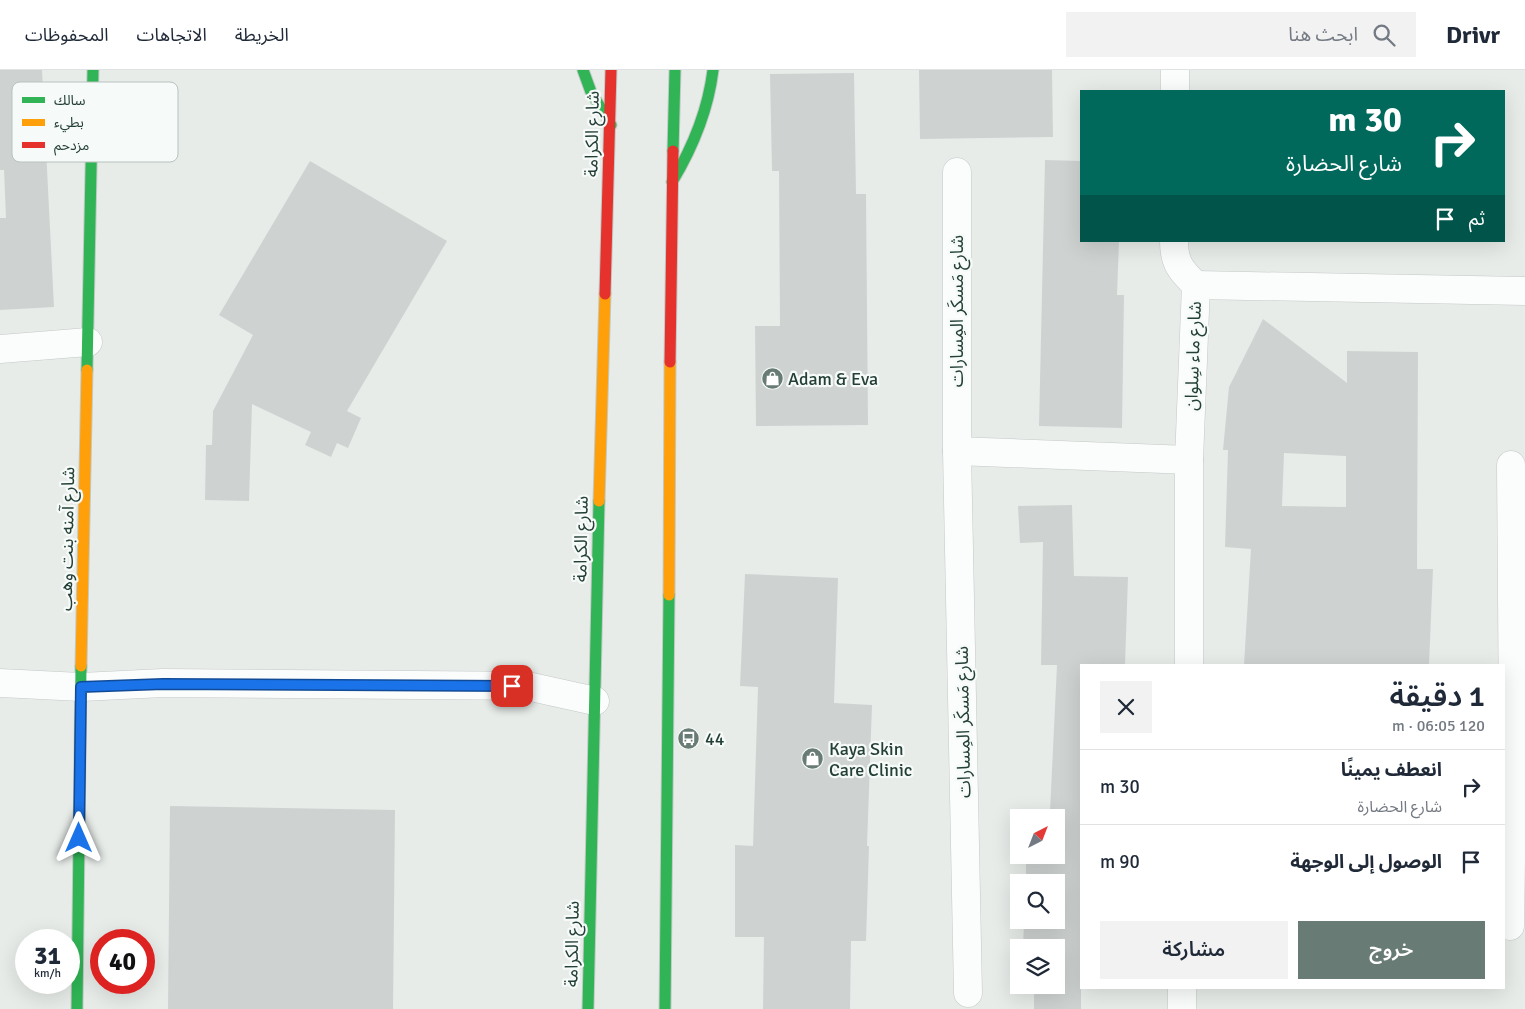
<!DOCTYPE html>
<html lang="ar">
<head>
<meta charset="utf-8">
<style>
  :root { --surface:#fff; --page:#f2f2f3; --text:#1f2937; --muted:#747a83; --line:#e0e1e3; --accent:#687c75 }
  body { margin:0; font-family:Signika,"Noto Sans Arabic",sans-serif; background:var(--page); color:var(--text); direction:rtl; height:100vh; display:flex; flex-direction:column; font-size:19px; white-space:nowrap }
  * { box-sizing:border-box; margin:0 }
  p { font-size:16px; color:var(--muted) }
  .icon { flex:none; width:28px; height:28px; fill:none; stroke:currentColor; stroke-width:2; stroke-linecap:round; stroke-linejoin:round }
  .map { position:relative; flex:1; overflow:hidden; direction:ltr }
  .sheet { position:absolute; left:1080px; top:594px; width:425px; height:325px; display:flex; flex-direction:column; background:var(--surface); border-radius:0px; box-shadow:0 5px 20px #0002; direction:rtl }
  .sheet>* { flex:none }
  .top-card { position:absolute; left:1080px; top:20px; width:425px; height:152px; border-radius:0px; box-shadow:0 5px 20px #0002; direction:rtl; background:#00695c; color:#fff; overflow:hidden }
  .needle { width:32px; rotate:42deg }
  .controls { position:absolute; left:1010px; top:739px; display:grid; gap:10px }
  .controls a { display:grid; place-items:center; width:55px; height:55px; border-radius:0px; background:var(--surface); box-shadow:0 5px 20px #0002; font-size:25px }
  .speed { position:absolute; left:15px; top:859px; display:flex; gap:10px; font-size:25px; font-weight:700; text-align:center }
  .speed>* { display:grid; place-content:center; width:65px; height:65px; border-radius:50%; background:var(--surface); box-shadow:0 5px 20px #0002; line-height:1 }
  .speed small { font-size:12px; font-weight:400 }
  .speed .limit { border:8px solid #d22; background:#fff; color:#111 }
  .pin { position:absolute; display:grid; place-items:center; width:42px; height:42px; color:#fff; margin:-21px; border-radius:10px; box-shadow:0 2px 8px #0006 }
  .me { position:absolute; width:55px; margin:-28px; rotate:0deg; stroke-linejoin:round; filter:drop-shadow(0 0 4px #0008) }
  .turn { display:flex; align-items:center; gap:18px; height:105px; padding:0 20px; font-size:22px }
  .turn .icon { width:65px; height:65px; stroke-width:2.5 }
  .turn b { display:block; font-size:35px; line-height:42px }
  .then { display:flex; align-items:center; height:48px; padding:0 20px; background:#0003; gap:10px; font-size:19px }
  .round { display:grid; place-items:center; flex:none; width:52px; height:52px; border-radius:0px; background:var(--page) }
  .head { display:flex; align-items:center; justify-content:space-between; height:85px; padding:0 20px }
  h1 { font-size:30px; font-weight:600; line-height:38px }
  .action { display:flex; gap:10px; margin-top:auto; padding:10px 20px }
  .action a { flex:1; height:58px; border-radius:0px; background:var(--accent); color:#fff; font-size:20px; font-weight:600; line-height:58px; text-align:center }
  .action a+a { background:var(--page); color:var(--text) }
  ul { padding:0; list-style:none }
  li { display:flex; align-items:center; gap:15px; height:75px; padding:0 20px; border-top:1px solid var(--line) }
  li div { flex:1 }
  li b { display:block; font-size:19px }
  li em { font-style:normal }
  header { display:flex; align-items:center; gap:30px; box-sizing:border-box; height:70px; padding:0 25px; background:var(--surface); border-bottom:1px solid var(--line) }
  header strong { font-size:24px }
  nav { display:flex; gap:28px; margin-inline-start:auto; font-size:18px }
  .search { width:350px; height:45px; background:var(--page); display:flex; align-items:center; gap:12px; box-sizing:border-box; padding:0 18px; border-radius:0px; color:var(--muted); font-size:19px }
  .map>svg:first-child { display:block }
  .building { fill:#ced3d1; fill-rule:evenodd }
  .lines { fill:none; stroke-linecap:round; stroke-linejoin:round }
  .street-casing { stroke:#c4c9c6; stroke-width:29 }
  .fast-casing { stroke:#c2cac6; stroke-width:13 }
  .slow-casing { stroke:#c2cac6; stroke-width:13 }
  .jam-casing { stroke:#c2cac6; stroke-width:13 }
  .street { stroke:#fbfcfc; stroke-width:28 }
  .fast { stroke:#30b455; stroke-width:11 }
  .slow { stroke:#ff9f0a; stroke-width:11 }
  .jam { stroke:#e5322d; stroke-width:11 }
  .route-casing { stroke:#114b97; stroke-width:12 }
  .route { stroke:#1a73e8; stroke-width:9 }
  .labels { text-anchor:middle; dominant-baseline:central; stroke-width:4.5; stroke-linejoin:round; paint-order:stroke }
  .street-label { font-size:18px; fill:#244036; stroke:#f6faf8 }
  .poi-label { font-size:18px; fill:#244036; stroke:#f6faf8; text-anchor:start }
  .key { fill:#f6faf8; stroke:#b7c2be; stroke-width:1 }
  .key-label { font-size:14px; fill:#244036 }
</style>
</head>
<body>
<header>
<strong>Drivr</strong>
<div class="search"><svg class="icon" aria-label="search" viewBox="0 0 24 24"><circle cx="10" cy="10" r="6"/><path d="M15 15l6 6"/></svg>ابحث هنا</div>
<nav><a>الخريطة</a><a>الاتجاهات</a><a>المحفوظات</a></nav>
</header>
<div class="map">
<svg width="1525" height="939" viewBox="0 0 1525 939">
  <rect width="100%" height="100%" fill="#e7ece9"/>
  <g class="building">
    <path d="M0,0H42L54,237L0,240V148H6L4,100H0Z"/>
    <path d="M919,0H1052L1053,67L920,69Z"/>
    <path d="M854,3L856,124H866L868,355L756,356L755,256H780L779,101H772L770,4Z"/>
    <path d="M1045,90L1081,91V171H1119L1117,225H1124L1122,358L1039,356Z"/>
    <path d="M310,91L447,171L347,341L361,348L348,378L337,373L331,387L305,375L311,362L252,334L249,431L205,430L206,375H212L213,341L253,265L219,245Z"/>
    <path d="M1263,249L1347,313V281L1418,282L1417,499H1433L1429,595H1244L1251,479L1225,477L1228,380H1223L1229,317ZM1284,383L1346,386V437L1282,436Z"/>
    <path d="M1072,435L1074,506L1128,507L1125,595H1081V939H1034V915H1056V878H1023L1024,850H1056V812H1026V785H1056V748H1028V741L1050,742L1057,595H1041L1043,472L1020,473L1018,436Z"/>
    <path d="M745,504L838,508L834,633L872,635L867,776H869L866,871H851L850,939H763L764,867H735V775L753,776L758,617L740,616Z"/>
    <path d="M170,736L395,740L393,939H168Z"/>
  </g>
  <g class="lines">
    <defs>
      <g id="street">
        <path d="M1175,21V0"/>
        <path d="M957,102V381L968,923"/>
        <path d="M1174,171C1174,193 1181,201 1196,215"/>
        <path d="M1196,215L1525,221"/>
        <path d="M0,279L88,272"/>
        <path d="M957,381L1189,390"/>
        <path d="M1189,595V390L1196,215"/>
        <path d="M0,613L81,617L163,613L527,616L595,631"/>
        <path d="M1510,856L1513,657L1511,395"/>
        <path d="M1182,939V918"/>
      </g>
      <g id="fast">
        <path d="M583,0L591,22L611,55"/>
        <path d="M673,81L675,0"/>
        <path d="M672,112C693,77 708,41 713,0"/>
        <path d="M87,300L93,0"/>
        <path d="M77,939L81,596"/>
        <path d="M588,939L599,431"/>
        <path d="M665,939L669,525"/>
      </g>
      <g id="slow">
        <path d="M599,431L605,224"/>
        <path d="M669,525L670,292"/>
        <path d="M81,596L87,300"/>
      </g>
      <g id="jam">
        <path d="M605,224L611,0"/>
        <path d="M670,292L673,81"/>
      </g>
    </defs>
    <use href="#street" class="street-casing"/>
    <use href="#fast" class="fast-casing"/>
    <use href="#slow" class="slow-casing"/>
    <use href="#jam" class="jam-casing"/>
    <use href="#street" class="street"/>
    <use href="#fast" class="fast"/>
    <use href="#slow" class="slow"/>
    <use href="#jam" class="jam"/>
  </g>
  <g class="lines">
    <defs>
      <path id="route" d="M79,768L81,617L163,614L512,616"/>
    </defs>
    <use href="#route" class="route-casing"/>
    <use href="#route" class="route"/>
  </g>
  <defs>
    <symbol id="shop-disc" viewBox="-11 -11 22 22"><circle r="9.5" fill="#687c75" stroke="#f6faf8"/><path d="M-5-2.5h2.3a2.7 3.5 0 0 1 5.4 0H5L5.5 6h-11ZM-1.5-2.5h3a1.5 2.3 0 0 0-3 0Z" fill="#fff"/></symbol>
    <symbol id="bus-disc" viewBox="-11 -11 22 22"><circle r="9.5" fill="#687c75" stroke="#f6faf8"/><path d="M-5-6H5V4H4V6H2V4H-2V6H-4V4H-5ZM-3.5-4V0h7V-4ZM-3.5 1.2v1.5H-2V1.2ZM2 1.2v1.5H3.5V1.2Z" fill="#fff"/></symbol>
  </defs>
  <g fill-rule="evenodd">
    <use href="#shop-disc" x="760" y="296" width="25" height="25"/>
    <use href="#bus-disc" x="676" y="656" width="25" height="25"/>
    <use href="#shop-disc" x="800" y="676" width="25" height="25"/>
  </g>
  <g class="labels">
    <g class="street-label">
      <text transform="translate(592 64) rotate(-89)">شارع الكرامة</text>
      <text transform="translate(957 241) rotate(-90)">شارع مَسكَر المِسارات</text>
      <text transform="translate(1193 286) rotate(-88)">شارع ماء سِلوان</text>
      <text transform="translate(67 469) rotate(-89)">شارع آمنه بنت وهب</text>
      <text transform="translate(581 469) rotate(-89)">شارع الكرامة</text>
      <text transform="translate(963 652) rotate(-91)">شارع مَسكَر المِسارات</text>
      <text transform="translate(572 874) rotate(-89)">شارع الكرامة</text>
    </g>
    <g class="poi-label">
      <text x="788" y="309">Adam &amp; Eva</text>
      <text x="705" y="669">44</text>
      <text x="829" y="679">Kaya Skin<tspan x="829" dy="21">Care Clinic</tspan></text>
    </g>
  </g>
  <rect x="12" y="12" width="166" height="80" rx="8" class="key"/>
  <rect x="22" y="27" width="23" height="6" fill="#30b455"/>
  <rect x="22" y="49" width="23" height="7" fill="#ff9f0a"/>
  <rect x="22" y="72" width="23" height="6" fill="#e5322d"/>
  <g class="key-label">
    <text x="54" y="35">سالك</text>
    <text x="54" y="57">بطيء</text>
    <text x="54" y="80">مزدحم</text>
  </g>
</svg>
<div class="controls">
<a><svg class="needle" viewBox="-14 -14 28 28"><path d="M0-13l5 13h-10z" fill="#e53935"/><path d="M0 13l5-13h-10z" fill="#747a83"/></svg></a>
<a><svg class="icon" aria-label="search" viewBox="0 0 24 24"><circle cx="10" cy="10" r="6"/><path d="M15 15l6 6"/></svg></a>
<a><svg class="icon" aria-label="layers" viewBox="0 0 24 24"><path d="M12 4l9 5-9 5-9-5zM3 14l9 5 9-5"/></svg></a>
</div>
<div class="speed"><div>31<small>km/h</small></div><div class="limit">40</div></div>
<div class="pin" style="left:512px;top:616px;background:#d93025"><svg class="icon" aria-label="arrive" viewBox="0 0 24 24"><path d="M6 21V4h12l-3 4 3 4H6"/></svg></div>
<svg class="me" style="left:79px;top:768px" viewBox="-20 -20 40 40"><path d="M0-17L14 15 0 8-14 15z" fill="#1a73e8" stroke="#fff" stroke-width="4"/></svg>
<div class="top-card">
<div class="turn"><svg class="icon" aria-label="right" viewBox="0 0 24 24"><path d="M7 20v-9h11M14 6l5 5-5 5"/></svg><div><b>30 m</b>شارع الحضارة</div></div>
<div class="then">ثم<svg class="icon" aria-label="arrive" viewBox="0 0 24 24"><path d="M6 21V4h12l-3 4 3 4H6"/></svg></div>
</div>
<section class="sheet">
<div class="head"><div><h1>1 دقيقة</h1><p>120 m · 06:05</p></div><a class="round"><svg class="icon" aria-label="close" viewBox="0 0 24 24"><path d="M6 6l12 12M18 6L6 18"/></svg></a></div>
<ul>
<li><svg class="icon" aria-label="right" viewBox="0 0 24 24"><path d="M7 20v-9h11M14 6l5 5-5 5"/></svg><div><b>انعطف يمينًا</b><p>شارع الحضارة</p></div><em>30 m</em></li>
<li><svg class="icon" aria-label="arrive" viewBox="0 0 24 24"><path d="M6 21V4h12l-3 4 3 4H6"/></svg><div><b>الوصول إلى الوجهة</b></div><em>90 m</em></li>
</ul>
<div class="action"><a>خروج</a><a>مشاركة</a></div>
</section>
</div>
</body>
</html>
